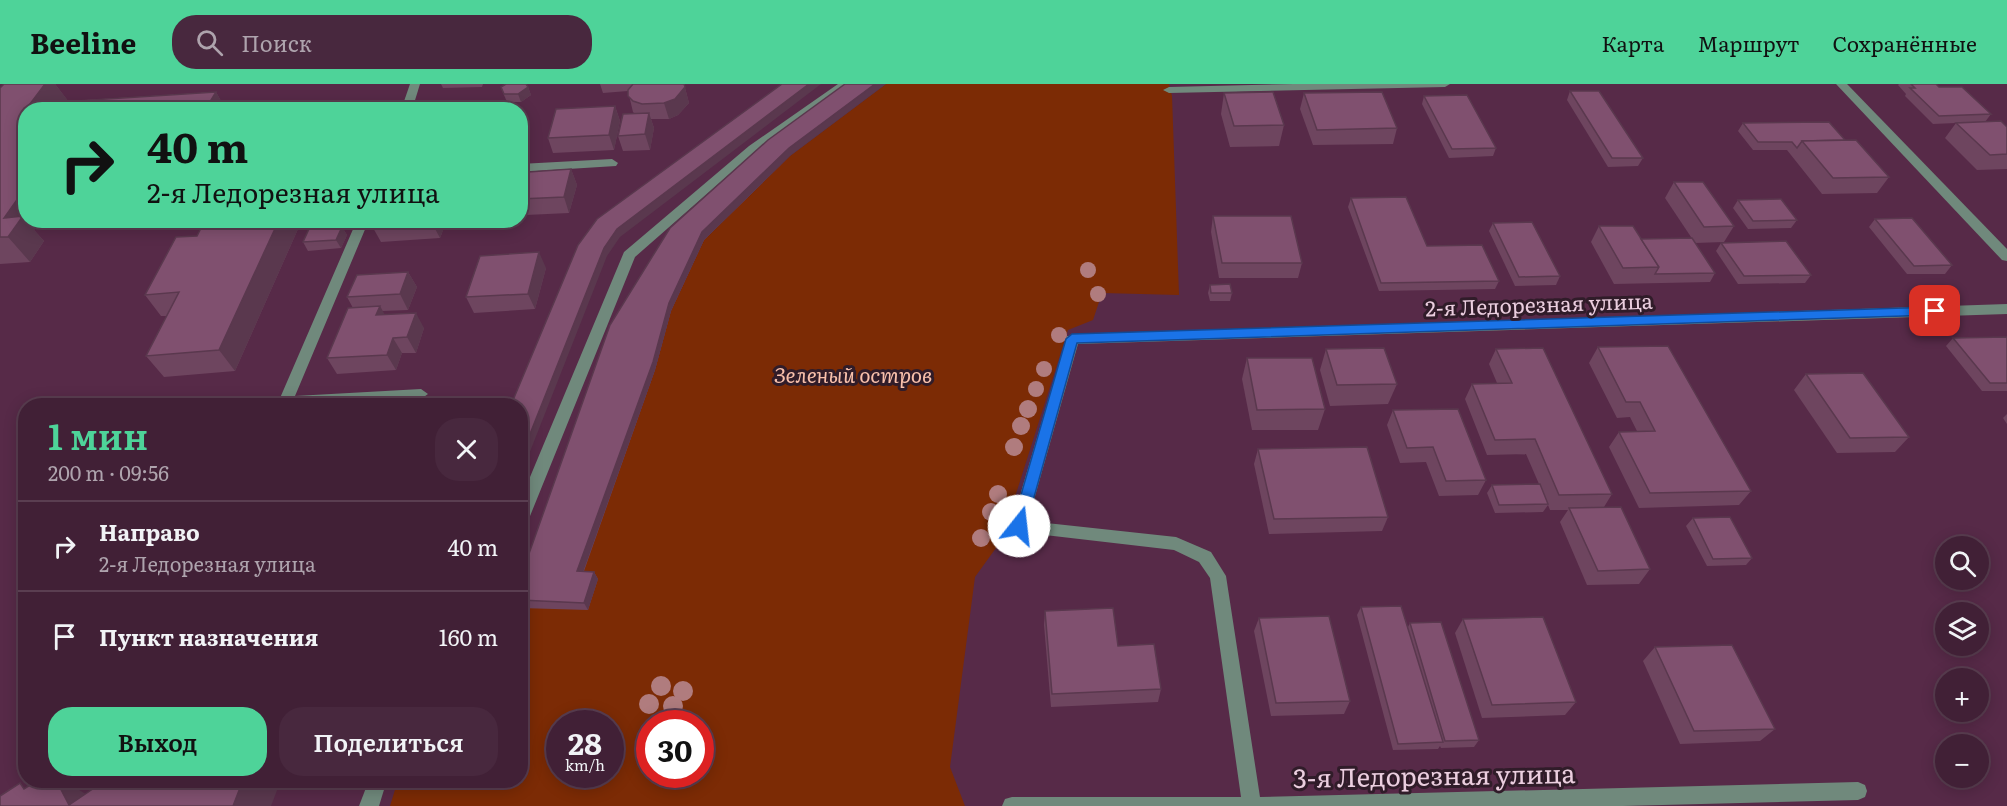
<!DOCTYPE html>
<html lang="ru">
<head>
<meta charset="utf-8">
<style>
  :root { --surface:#412036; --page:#48283e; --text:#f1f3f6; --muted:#aea3ad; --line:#5a3e51; --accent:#4ed399 }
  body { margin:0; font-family:Literata,serif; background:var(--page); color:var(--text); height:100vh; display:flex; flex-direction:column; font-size:22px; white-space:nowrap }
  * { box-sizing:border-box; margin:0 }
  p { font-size:20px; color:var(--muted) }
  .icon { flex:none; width:33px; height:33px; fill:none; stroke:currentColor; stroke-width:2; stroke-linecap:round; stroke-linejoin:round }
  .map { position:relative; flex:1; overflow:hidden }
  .side { position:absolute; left:18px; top:314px; width:510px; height:390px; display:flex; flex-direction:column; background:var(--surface); border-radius:24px; box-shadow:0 3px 15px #0003,0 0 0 2px var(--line) }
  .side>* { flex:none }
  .top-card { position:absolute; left:18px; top:18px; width:510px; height:126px; border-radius:24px; box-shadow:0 3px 15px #0003,0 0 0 2px var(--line); background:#4ed399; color:#111; overflow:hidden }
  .buttons { position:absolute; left:1935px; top:452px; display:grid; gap:12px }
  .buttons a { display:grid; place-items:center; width:54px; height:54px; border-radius:50%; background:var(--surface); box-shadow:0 3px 15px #0003,0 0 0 2px var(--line); font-size:30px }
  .speed { position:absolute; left:546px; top:626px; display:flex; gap:12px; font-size:30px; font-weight:700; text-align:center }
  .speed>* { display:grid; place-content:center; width:78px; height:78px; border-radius:50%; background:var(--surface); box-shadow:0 3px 15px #0003,0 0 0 2px var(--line); line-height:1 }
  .speed small { font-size:15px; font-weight:400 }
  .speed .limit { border:9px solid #d22; background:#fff; color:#111 }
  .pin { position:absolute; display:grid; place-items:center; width:51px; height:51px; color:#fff; margin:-26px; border-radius:12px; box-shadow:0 3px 9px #0006 }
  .me { position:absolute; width:66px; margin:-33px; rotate:16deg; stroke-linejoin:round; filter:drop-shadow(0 0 4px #0008) }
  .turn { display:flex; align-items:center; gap:21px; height:126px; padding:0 30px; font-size:27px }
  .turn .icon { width:78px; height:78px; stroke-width:2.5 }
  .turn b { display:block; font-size:42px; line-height:51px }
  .round { display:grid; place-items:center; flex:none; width:63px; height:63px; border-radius:24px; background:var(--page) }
  .overview { display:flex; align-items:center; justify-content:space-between; height:102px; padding:0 30px }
  h1 { font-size:36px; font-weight:600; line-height:45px; color:var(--accent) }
  .primary-button { display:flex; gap:12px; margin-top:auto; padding:12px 30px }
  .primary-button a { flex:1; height:69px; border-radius:24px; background:var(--accent); color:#111; font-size:24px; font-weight:600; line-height:69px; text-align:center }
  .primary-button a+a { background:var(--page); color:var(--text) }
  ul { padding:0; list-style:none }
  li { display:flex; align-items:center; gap:18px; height:90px; padding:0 30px; border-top:2px solid var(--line) }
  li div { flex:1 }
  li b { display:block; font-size:22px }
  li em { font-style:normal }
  header { display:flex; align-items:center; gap:36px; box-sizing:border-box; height:84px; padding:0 30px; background:var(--accent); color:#111 }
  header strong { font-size:28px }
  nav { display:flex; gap:33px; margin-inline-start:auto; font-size:21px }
  .search { width:420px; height:54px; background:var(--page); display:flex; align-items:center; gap:15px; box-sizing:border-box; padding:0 21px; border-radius:24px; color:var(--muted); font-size:22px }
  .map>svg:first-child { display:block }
  .green { fill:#7c2b05; fill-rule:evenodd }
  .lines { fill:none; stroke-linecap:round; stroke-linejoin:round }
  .minor { fill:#70897c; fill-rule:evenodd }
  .tree { fill:#b07c7e }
  .wall { fill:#6e455f }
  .shaded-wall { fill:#5a384e }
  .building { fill:#80506f; stroke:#5a384e; stroke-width:1.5 }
  .route { fill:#1a73e8; stroke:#114b97; stroke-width:1.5 }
  .labels { text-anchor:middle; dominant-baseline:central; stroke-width:6; stroke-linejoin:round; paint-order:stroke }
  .street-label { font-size:21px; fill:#ebcedf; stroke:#301c29 }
  .park-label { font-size:21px; font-style:italic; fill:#f9c0ab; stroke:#301c29 }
  .near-street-label { font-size:26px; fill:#ebcedf; stroke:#301c29 }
</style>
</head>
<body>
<header>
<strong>Beeline</strong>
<div class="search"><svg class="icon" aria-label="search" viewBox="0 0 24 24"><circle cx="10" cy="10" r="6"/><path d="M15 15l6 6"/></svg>Поиск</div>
<nav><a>Карта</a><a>Маршрут</a><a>Сохранённые</a></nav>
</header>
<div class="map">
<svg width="2007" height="722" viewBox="0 0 2007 722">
  <rect width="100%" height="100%" fill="#572a48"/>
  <path class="green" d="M886,0H1169L1172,12L1179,211L1102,209L1093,236L1068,246L1001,457L975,493L950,683L965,722H390L398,696H520L521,524L581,494L655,286L671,227L704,156L790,72ZM560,639H610V690H560ZM650,639H700V690H650Z"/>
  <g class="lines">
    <g class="minor">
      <path d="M410,0H420L412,26H401Z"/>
      <path d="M838,0H850L757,66L635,173L528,437L526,442L520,443V417L624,168L749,62Z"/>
      <path d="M1294,0H1450L1445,3L1169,9L1163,6L1169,3Z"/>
      <path d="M1836,0H1847L2007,165V177L2002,176Z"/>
      <path d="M612,75L618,79L616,82L520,88V80Z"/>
      <path d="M357,136H369L295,312L421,305L428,310L421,315L325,321H277Z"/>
      <path d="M2007,220V230L1078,260L1028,437L1176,453L1211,468L1226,492L1260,713L1858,698L1865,701L1867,707L1865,713L1858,716L1623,722H1002L1005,715L1012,713H1241L1210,494L1199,478L1174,466L1019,448L1013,447L1011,442L1067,252Z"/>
      <path d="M369,696H387L379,722H359Z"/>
    </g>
  </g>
  <g class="tree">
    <circle cx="1088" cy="186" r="8"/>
    <circle cx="1098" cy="210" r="8"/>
    <circle cx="1059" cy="251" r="8"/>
    <circle cx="1044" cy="285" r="8"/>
    <circle cx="1036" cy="305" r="8"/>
    <circle cx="1028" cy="325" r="9"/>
    <circle cx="1021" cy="342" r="9"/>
    <circle cx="1014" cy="363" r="9"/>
    <circle cx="998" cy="410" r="9"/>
    <circle cx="991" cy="428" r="9"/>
    <circle cx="981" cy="454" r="9"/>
    <circle cx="661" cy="602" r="10"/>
    <circle cx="683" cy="607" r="10"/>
    <circle cx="649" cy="620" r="10"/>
    <circle cx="673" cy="622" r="10"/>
  </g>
  <g class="wall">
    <path d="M4,0H55L68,17L216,8L226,26H26V136H41L34,146L44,157L30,178L0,180V4Z"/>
    <path d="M441,0H483L482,3L443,4Z"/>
    <path d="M600,0H684L689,19L678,31L669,35H651L654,44L650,66L623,67L618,52L635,30L633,28L628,7L603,9Z"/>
    <path d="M1899,0H1936L1939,3L1991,30L1985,38L2007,43V85L1977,86L1945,54L1956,39L1933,40L1905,12L1906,10L1898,1Z"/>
    <path d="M528,3L531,11L521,18H507L501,4Z"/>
    <path d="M1570,7L1643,74L1638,82L1608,83L1567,16Z"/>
    <path d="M1224,9L1284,41L1279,62L1230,63L1221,30Z"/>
    <path d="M1304,9L1397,44L1393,60L1313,61L1300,25Z"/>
    <path d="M1424,12L1496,64L1493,72L1449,74L1422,20Z"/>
    <path d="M615,22L620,37L614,66L553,69L548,54Z"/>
    <path d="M1743,39L1845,56L1889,93L1877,109L1822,110L1787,66H1753L1738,47Z"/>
    <path d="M790,72L704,156L671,227L655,286L584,487L594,488L598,495L588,526L520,524V495L610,241Z"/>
    <path d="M571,85L577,101L569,129L526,131L520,118V112Z"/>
    <path d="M1674,98L1734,142L1724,158L1695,159L1665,114Z"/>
    <path d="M1351,114L1427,162L1499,197L1495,205L1379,207L1348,123Z"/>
    <path d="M1738,116L1797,136L1791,144L1748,145L1733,124Z"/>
    <path d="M1213,132L1302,179L1298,194H1219L1211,148Z"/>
    <path d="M1875,135L1952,181L1945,190H1907L1869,143Z"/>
    <path d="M205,136H302L235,287L164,293L146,272L167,232H161L145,211L197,152Z"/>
    <path d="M447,136L440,154L381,158L372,142Z"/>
    <path d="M1493,139L1560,192L1556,201L1515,202L1489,147Z"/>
    <path d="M1599,142L1641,155L1715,189L1710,198L1614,200L1591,158Z"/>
    <path d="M342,143L347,151L341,164L308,167L303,158Z"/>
    <path d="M1721,159L1811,191L1805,199L1738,200L1716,167Z"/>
    <path d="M546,184L535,225L474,229L466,213Z"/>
    <path d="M408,188L417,203L408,226L382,227L384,231L424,244L416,269H402L396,286L337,290L327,274L353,224L347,213Z"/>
    <path d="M1210,201L1232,209L1230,217H1210L1208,209Z"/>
    <path d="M2007,253V307H1982L1946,262L1953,254Z"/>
    <path d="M1598,263L1751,407L1739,421L1639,424L1609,363L1619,348L1637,347L1630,333L1617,334L1589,279Z"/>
    <path d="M1326,265L1397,300L1388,320L1330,322L1320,286Z"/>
    <path d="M1496,265L1612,410L1604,423L1650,485L1639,500L1587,501L1560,438L1568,426H1550L1548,421L1543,428L1495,429L1487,409L1492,401L1539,400L1526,370L1487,371L1465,315L1472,300L1497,299L1489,280Z"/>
    <path d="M1247,274L1325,325L1318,346H1252L1242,295Z"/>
    <path d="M1806,290L1909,353L1895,368L1837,369L1794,306Z"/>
    <path d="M1393,326L1486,396L1478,411L1439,412L1426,378L1400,379L1387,341Z"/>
    <path d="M2007,330V340L2003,334Z"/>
    <path d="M1258,365L1388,433L1382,447L1269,450L1254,380Z"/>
    <path d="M1693,434L1752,474L1746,481L1707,482L1686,442Z"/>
    <path d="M1361,523L1408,543L1410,539L1479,656L1474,663L1441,664L1440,662L1438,665L1393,666L1357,531Z"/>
    <path d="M1045,527L1118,562L1161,605L1158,618L1051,623L1044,541Z"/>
    <path d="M1259,534L1350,617L1344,630L1271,632L1254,547Z"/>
    <path d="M1463,535L1576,618L1565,631L1482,634L1455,549Z"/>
    <path d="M1655,563L1775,645L1760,657L1680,660L1643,577Z"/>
  </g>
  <g class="shaded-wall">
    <path d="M45,0H55L69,18L30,20Z"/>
    <path d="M684,0L689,19L678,31L669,35L664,19Z"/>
    <path d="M809,0H821L620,153L607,172L520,393V375L604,164L617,145Z"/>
    <path d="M875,0H886L790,72L704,156L671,227L655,286L581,494L577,487L669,219L702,148L789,64Z"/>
    <path d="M528,3L531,11L521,18L518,10Z"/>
    <path d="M216,8L226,26H205Z"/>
    <path d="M615,22L620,37L614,66L609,51Z"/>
    <path d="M649,29L654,44L650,66L645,50Z"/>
    <path d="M571,85L577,101L569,129L564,113Z"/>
    <path d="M26,103V136H41L34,146L44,157L30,178L8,153L4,134Z"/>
    <path d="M279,136H302L235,287L219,266Z"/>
    <path d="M433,136H447L440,154L432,139Z"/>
    <path d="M342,143L347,151L341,164L336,156Z"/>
    <path d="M539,168L546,184L535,225L528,210Z"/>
    <path d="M408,188L417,203L408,226L400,210Z"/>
    <path d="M380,222L389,238L376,231Z"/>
    <path d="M416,229L424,244L416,269L407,253Z"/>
    <path d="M393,254L402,269L396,286L387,271Z"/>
    <path d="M402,314L406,321H400Z"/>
    <path d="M594,488L598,495L588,526L584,519Z"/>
    <path d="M56,696H64L87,711L69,721Z"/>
    <path d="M243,696H281L271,722H233Z"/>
  </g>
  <g class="building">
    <path d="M4,0H45L30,20L216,8L205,26H26V103L4,134L23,132L8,153H0V4Z"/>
    <path d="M506,0H526L528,3L518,10H504L501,3Z"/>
    <path d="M633,0H684L685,3L675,15L664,19L642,20L633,17L628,12V6Z"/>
    <path d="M782,0H809L617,145L604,164L520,375V321H511L578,161L597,135Z"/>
    <path d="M845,0H875L789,64L702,148L669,219L653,278L577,487L594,488L584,519L520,516V495L610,241L670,144L768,56Z"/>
    <path d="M1911,0H1936L1939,3H1962L1991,30L1939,32L1910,4H1915Z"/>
    <path d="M1570,7H1599L1643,74H1612Z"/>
    <path d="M1273,8L1284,41L1234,42L1224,9Z"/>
    <path d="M1382,8L1397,44L1317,46L1304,9Z"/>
    <path d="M1467,11L1496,64L1452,65L1424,12Z"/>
    <path d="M615,22L609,51L548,54L556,25Z"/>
    <path d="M649,29L645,50L618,52L623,30Z"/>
    <path d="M2001,37L2007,43V70L1990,71L1956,39Z"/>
    <path d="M1829,38L1845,56L1802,57L1797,64L1792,58H1758L1743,39Z"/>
    <path d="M1856,56L1889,93L1833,94L1802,57Z"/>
    <path d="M571,85L564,113L520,115V112L528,88Z"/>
    <path d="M1674,98H1703L1734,142L1704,143Z"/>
    <path d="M1406,113L1427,162L1482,161L1499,197L1381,199L1351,114Z"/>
    <path d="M1781,115L1797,136L1753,137L1738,116Z"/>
    <path d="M1213,132H1291L1302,179H1222Z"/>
    <path d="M1912,134L1952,181L1914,182L1875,135Z"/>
    <path d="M205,136H279L219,266L146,272L179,208L145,211L176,153L197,152Z"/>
    <path d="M375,136H433L432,139L372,142Z"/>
    <path d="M1532,138L1560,192L1519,193L1493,139Z"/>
    <path d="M1599,142H1633L1659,183L1623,184Z"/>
    <path d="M342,143L336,156L303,158L309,145Z"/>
    <path d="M1692,154L1715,189L1655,190L1659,183L1641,155Z"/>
    <path d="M1786,157L1811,191L1744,192L1721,159Z"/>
    <path d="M539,168L528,210L466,213L480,172Z"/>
    <path d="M408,188L400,210L347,213L357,191Z"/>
    <path d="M1230,200L1232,209H1211L1210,201Z"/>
    <path d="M380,222L376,231L416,229L407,253L393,254L387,271L327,274L348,224Z"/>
    <path d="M2007,253V299H1990L1953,254Z"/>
    <path d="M1668,262L1751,407L1650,409L1619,348L1655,347L1640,318H1626L1598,263Z"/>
    <path d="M1384,264L1397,300L1337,301L1326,265Z"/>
    <path d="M1543,264L1612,410L1559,411L1535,355L1495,356L1472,300L1512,299L1496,265Z"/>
    <path d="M1247,274H1312L1325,325L1257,326Z"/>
    <path d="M1863,289L1909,353L1850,354L1806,290Z"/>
    <path d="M402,314L400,321H324V319Z"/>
    <path d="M210,317L209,321H163Z"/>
    <path d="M1458,325L1486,396L1446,397L1433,363L1407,364L1393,326Z"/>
    <path d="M1367,363L1388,433L1274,435L1258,365Z"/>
    <path d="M1540,400L1548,420L1499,421L1492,401Z"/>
    <path d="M1621,423L1650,485L1598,487L1569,424Z"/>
    <path d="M1730,433L1752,474L1713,475L1693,434Z"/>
    <path d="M1401,522L1443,658L1398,660L1361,523Z"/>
    <path d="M1113,524L1118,562L1154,560L1161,605L1052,610L1045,527Z"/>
    <path d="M1329,532L1350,617L1276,619L1259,534Z"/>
    <path d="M1543,533L1576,618L1492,621L1463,535Z"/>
    <path d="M1441,538L1479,656L1445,657L1410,539Z"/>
    <path d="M1732,561L1775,645L1694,647L1655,563Z"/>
    <path d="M38,696H56L69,721L106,696H243L233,722H0V712L20,699L24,705Z"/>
  </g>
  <path class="route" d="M1935,223L1941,227L1935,231L1077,259L1026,442L1024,446H1014L1012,442L1066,255L1072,250Z"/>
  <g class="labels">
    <g class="street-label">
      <text transform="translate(1539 219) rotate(-2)">2-я Ледорезная улица</text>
    </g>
    <g class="park-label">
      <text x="853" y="289">Зеленый остров</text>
    </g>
    <g class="near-street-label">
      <text transform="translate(1434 690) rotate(-1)">3-я Ледорезная улица</text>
    </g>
  </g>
</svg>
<div class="buttons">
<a><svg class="icon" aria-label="search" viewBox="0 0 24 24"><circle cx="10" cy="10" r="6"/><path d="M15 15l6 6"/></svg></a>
<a><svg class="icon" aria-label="layers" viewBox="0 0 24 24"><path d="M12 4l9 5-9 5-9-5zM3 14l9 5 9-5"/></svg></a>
<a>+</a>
<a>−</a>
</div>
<div class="speed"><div>28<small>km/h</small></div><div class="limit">30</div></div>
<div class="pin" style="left:1935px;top:227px;background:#d93025"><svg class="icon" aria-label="arrive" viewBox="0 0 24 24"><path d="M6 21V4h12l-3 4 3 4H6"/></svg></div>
<svg class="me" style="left:1019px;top:442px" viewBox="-20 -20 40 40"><circle r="19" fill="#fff"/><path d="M0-13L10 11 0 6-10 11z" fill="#1a73e8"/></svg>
<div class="top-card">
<div class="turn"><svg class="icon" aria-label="right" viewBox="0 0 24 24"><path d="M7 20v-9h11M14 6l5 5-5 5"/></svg><div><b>40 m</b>2-я Ледорезная улица</div></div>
</div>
<section class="side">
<div class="overview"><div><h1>1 мин</h1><p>200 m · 09:56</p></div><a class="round"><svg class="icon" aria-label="close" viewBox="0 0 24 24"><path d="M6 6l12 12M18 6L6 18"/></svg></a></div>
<ul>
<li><svg class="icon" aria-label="right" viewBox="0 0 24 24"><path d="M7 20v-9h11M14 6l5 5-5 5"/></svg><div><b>Направо</b><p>2-я Ледорезная улица</p></div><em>40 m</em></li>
<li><svg class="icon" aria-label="arrive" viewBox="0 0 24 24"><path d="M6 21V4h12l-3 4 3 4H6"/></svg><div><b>Пункт назначения</b></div><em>160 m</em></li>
</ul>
<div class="primary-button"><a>Выход</a><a>Поделиться</a></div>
</section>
</div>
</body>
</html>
